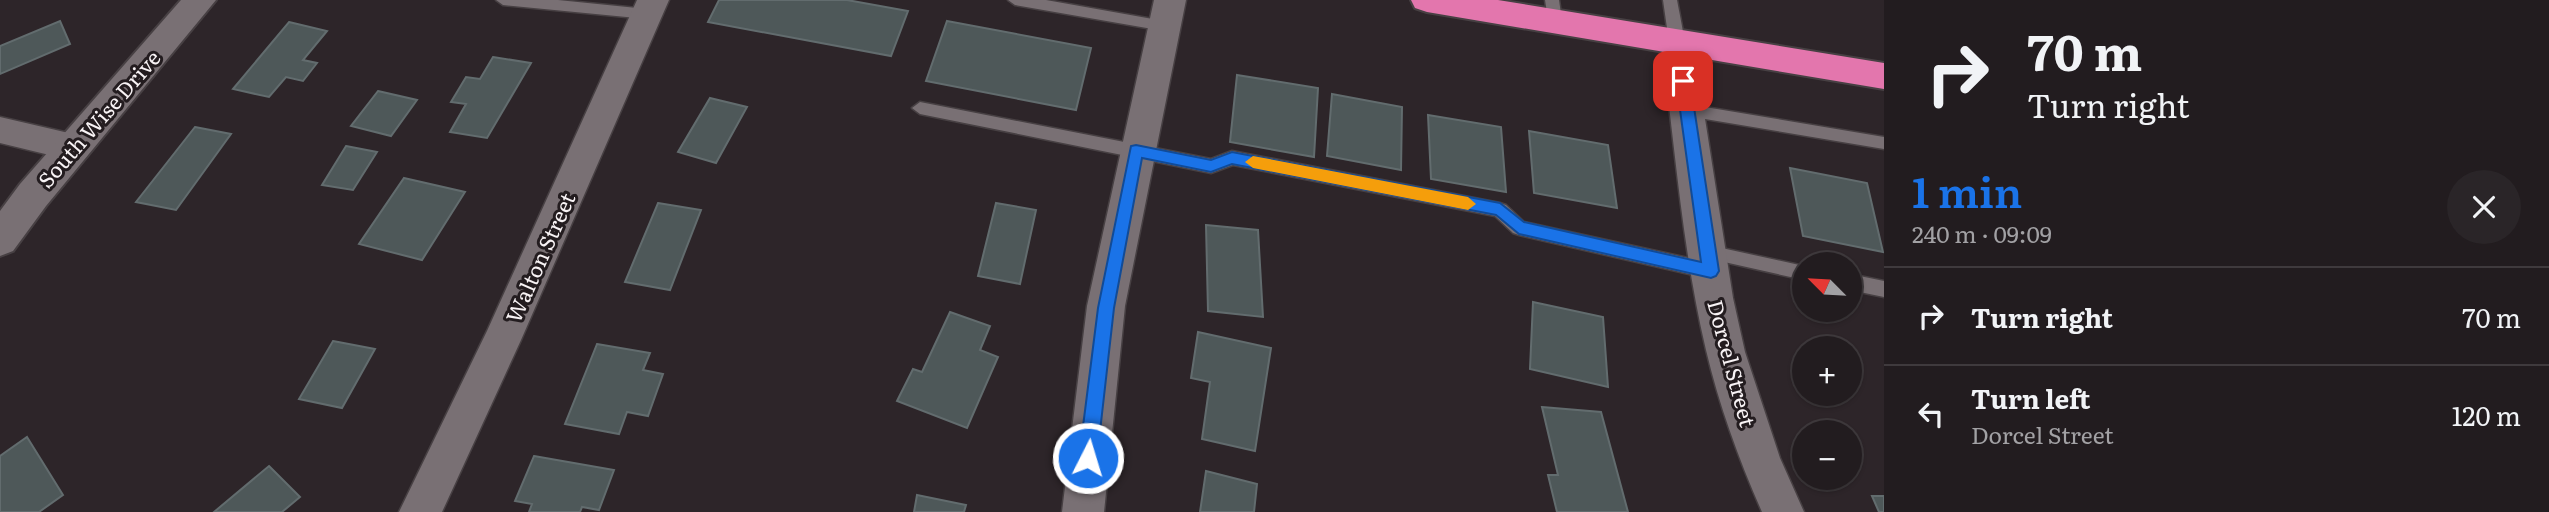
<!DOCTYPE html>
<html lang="en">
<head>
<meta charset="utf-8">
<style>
  :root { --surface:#221c1f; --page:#2a2528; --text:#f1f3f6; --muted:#a2a1a4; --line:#3f3a3d; --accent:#1a73e8 }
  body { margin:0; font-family:Literata,serif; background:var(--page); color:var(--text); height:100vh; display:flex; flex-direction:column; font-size:26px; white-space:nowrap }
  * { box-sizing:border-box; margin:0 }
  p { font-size:23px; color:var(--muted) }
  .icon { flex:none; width:38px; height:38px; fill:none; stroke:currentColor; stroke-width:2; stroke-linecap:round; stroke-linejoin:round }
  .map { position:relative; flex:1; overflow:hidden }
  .side { display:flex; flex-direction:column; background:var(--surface); width:665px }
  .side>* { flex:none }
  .top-card { background:#221c1f; color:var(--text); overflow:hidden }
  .needle { width:46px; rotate:294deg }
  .tools { position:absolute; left:1792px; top:252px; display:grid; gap:14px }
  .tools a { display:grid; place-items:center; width:70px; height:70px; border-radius:50%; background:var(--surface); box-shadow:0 2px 5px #0004,0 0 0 2px var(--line); font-size:35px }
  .pin { position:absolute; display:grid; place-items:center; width:60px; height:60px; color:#fff; margin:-30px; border-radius:14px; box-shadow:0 4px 10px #0006 }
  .me { position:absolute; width:77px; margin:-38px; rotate:5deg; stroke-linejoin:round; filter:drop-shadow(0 0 5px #0008) }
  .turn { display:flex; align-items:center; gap:24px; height:147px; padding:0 28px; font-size:32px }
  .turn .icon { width:91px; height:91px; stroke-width:2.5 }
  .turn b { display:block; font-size:49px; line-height:60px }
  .round { display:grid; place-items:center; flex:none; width:74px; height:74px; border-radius:37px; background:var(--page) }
  .summary { display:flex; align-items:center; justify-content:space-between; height:119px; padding:0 28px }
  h1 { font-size:42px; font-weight:600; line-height:52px; color:var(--accent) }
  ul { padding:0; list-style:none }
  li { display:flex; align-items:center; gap:21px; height:98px; padding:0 28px; border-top:2px solid var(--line) }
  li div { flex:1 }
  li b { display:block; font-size:26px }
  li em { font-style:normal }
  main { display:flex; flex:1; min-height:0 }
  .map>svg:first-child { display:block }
  .building { fill:#4e5859; stroke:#626c6e; stroke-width:2 }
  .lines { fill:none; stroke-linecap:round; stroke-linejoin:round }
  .lane-casing { stroke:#474043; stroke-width:3 }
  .street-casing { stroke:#474043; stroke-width:3 }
  .secondary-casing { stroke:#474043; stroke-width:4 }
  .highway-casing { stroke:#474043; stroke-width:4 }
  .lane { fill:#797074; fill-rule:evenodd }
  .street { fill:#797074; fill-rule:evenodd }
  .secondary { fill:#797074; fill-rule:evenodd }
  .highway { fill:#e376ad; fill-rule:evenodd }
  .route { fill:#1a73e8; stroke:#114b97; stroke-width:2 }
  .slow { fill:#f59e0b }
  .labels { text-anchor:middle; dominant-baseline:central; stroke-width:6; stroke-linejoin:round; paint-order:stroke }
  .street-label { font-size:21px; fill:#f8f3f5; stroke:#231c1f }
</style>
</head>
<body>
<main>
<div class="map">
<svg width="1884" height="512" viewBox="0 0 1884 512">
  <rect width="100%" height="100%" fill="#2d2529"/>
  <g class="building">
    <path d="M719,0H847L908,11L891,56L708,22Z"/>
    <path d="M60,21L70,44L0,74V46Z"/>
    <path d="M947,21L1091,48L1076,110L926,81Z"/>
    <path d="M289,22L327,31L303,60L317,63L303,81L286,77L269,97L233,89Z"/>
    <path d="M493,57L531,63L487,138L450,132L466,104L451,102L466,77L480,79Z"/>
    <path d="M1237,75L1318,88L1314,157L1230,142Z"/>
    <path d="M378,91L417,100L391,136L351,126Z"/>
    <path d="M1332,94L1402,107L1401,170L1327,156Z"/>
    <path d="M710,98L747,107L716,163L678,152Z"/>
    <path d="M1428,115L1501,127L1506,192L1431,179Z"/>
    <path d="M195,127L231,134L176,210L136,202Z"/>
    <path d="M1529,131L1608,145L1617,208L1534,193Z"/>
    <path d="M346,146L377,152L353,190L322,185Z"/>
    <path d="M1790,168L1867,183L1883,252L1803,236Z"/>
    <path d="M404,178L465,192L422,260L359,244Z"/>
    <path d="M658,203L701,210L670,290L625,282Z"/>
    <path d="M996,203L1036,210L1020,284L978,276Z"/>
    <path d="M1206,225L1258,230L1263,317L1208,311Z"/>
    <path d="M1533,302L1603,317L1608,387L1530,369Z"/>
    <path d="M950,312L990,326L980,350L998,357L967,428L897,401L913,369L922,372Z"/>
    <path d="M1198,332L1271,348L1255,451L1202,439L1210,382L1191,378Z"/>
    <path d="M333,341L375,349L342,408L299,399Z"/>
    <path d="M597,344L650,353L643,370L663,374L648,416L627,412L619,434L565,424Z"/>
    <path d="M1542,407L1601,412L1628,512H1557L1548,475H1558Z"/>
    <path d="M27,437L63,495L39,512H0V456Z"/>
    <path d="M534,456L614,470L599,510L582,507L580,512H529L532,504L515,501Z"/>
    <path d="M269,466L300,497L282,512H214Z"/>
    <path d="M1206,471L1257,484L1254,512H1200Z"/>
    <path d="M917,495L966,505L964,512H914Z"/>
    <path d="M1872,496H1884V512H1879Z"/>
  </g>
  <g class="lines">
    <defs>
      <g id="lane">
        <path d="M496,0H558L647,9L654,14L647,19L503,5Z"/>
        <path d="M1008,0H1046L1164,21L1172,26L1164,31L1015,5Z"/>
        <path d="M1545,0H1559L1562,21L1559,25H1549Z"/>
        <path d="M1663,0H1677L1685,42L1682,46H1672L1669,42Z"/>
        <path d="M920,102L1211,159L1232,151L1500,203L1506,205L1524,222L1711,263L1717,266L1720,271L1717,276L1711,279L1519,235L1513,233L1495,216L1233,165L1211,173L920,114L912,108Z"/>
        <path d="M1687,104L1884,137V149L1687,116L1679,110Z"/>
        <path d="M1708,245L1804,266V280L1702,257L1699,252L1702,247Z"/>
        <path d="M1850,274L1884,281V297L1850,290Z"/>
      </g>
      <g id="street">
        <path d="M637,0H669L521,340L442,512H399L487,331Z"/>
        <path d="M1154,0H1186L1125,306L1104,512H1062L1087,306Z"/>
        <path d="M1677,30L1688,34L1693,42L1733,298L1745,352L1780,458L1804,512H1762C1739,460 1719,405 1706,350C1682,249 1675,144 1661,42L1666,34Z"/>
        <path d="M0,117L86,137L91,147L86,157L74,161L0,143Z"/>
      </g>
      <path id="secondary" d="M181,0H216L46,206L13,251L0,256V211L20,184Z"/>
      <path id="highway" d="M1411,0H1498L1884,63V89L1427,12L1415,8Z"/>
    </defs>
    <use href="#lane" class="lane-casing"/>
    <use href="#street" class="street-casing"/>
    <use href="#secondary" class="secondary-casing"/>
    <use href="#highway" class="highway-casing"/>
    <use href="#lane" class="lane"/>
    <use href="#street" class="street"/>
    <use href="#secondary" class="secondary"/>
    <use href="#highway" class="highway"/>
  </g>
  <path class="route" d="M1683,75L1690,81L1719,271L1716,276L1711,278L1519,234L1496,215L1232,164L1211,172L1142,158L1114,308L1097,458L1094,464L1088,466L1081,464L1079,458L1098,308L1131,146L1136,145L1211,160L1232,152L1500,203L1524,222L1701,262L1676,81Z"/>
  <path class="slow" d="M1253,156L1468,197L1476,204L1468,210L1253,168L1245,162Z"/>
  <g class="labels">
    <g class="street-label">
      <text transform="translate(98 118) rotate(-49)">South Wise Drive</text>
      <text transform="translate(539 257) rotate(-66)">Walton Street</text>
      <text transform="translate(1733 363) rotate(75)">Dorcel Street</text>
    </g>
  </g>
</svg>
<div class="tools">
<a><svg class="needle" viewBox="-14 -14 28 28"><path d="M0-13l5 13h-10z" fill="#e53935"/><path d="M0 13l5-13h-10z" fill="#a2a1a4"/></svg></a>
<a>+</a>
<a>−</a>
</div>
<div class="pin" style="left:1683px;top:81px;background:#d93025"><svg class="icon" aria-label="arrive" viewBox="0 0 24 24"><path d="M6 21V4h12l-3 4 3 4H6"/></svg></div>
<svg class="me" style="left:1088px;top:458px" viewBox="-20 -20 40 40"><circle r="17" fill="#1a73e8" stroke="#fff" stroke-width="3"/><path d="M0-11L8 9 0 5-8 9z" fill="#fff"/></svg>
</div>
<section class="side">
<div class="top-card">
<div class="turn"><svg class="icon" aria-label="right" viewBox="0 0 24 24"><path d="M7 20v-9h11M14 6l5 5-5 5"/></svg><div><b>70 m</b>Turn right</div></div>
</div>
<div class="summary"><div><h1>1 min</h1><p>240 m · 09:09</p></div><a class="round"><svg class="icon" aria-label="close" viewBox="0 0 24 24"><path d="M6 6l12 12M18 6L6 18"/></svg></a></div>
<ul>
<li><svg class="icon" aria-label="right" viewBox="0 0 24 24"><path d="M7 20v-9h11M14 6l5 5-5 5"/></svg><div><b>Turn right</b></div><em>70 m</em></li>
<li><svg class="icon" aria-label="left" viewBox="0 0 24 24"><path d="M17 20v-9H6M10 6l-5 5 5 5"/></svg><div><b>Turn left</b><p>Dorcel Street</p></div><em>120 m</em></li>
</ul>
</section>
</main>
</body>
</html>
